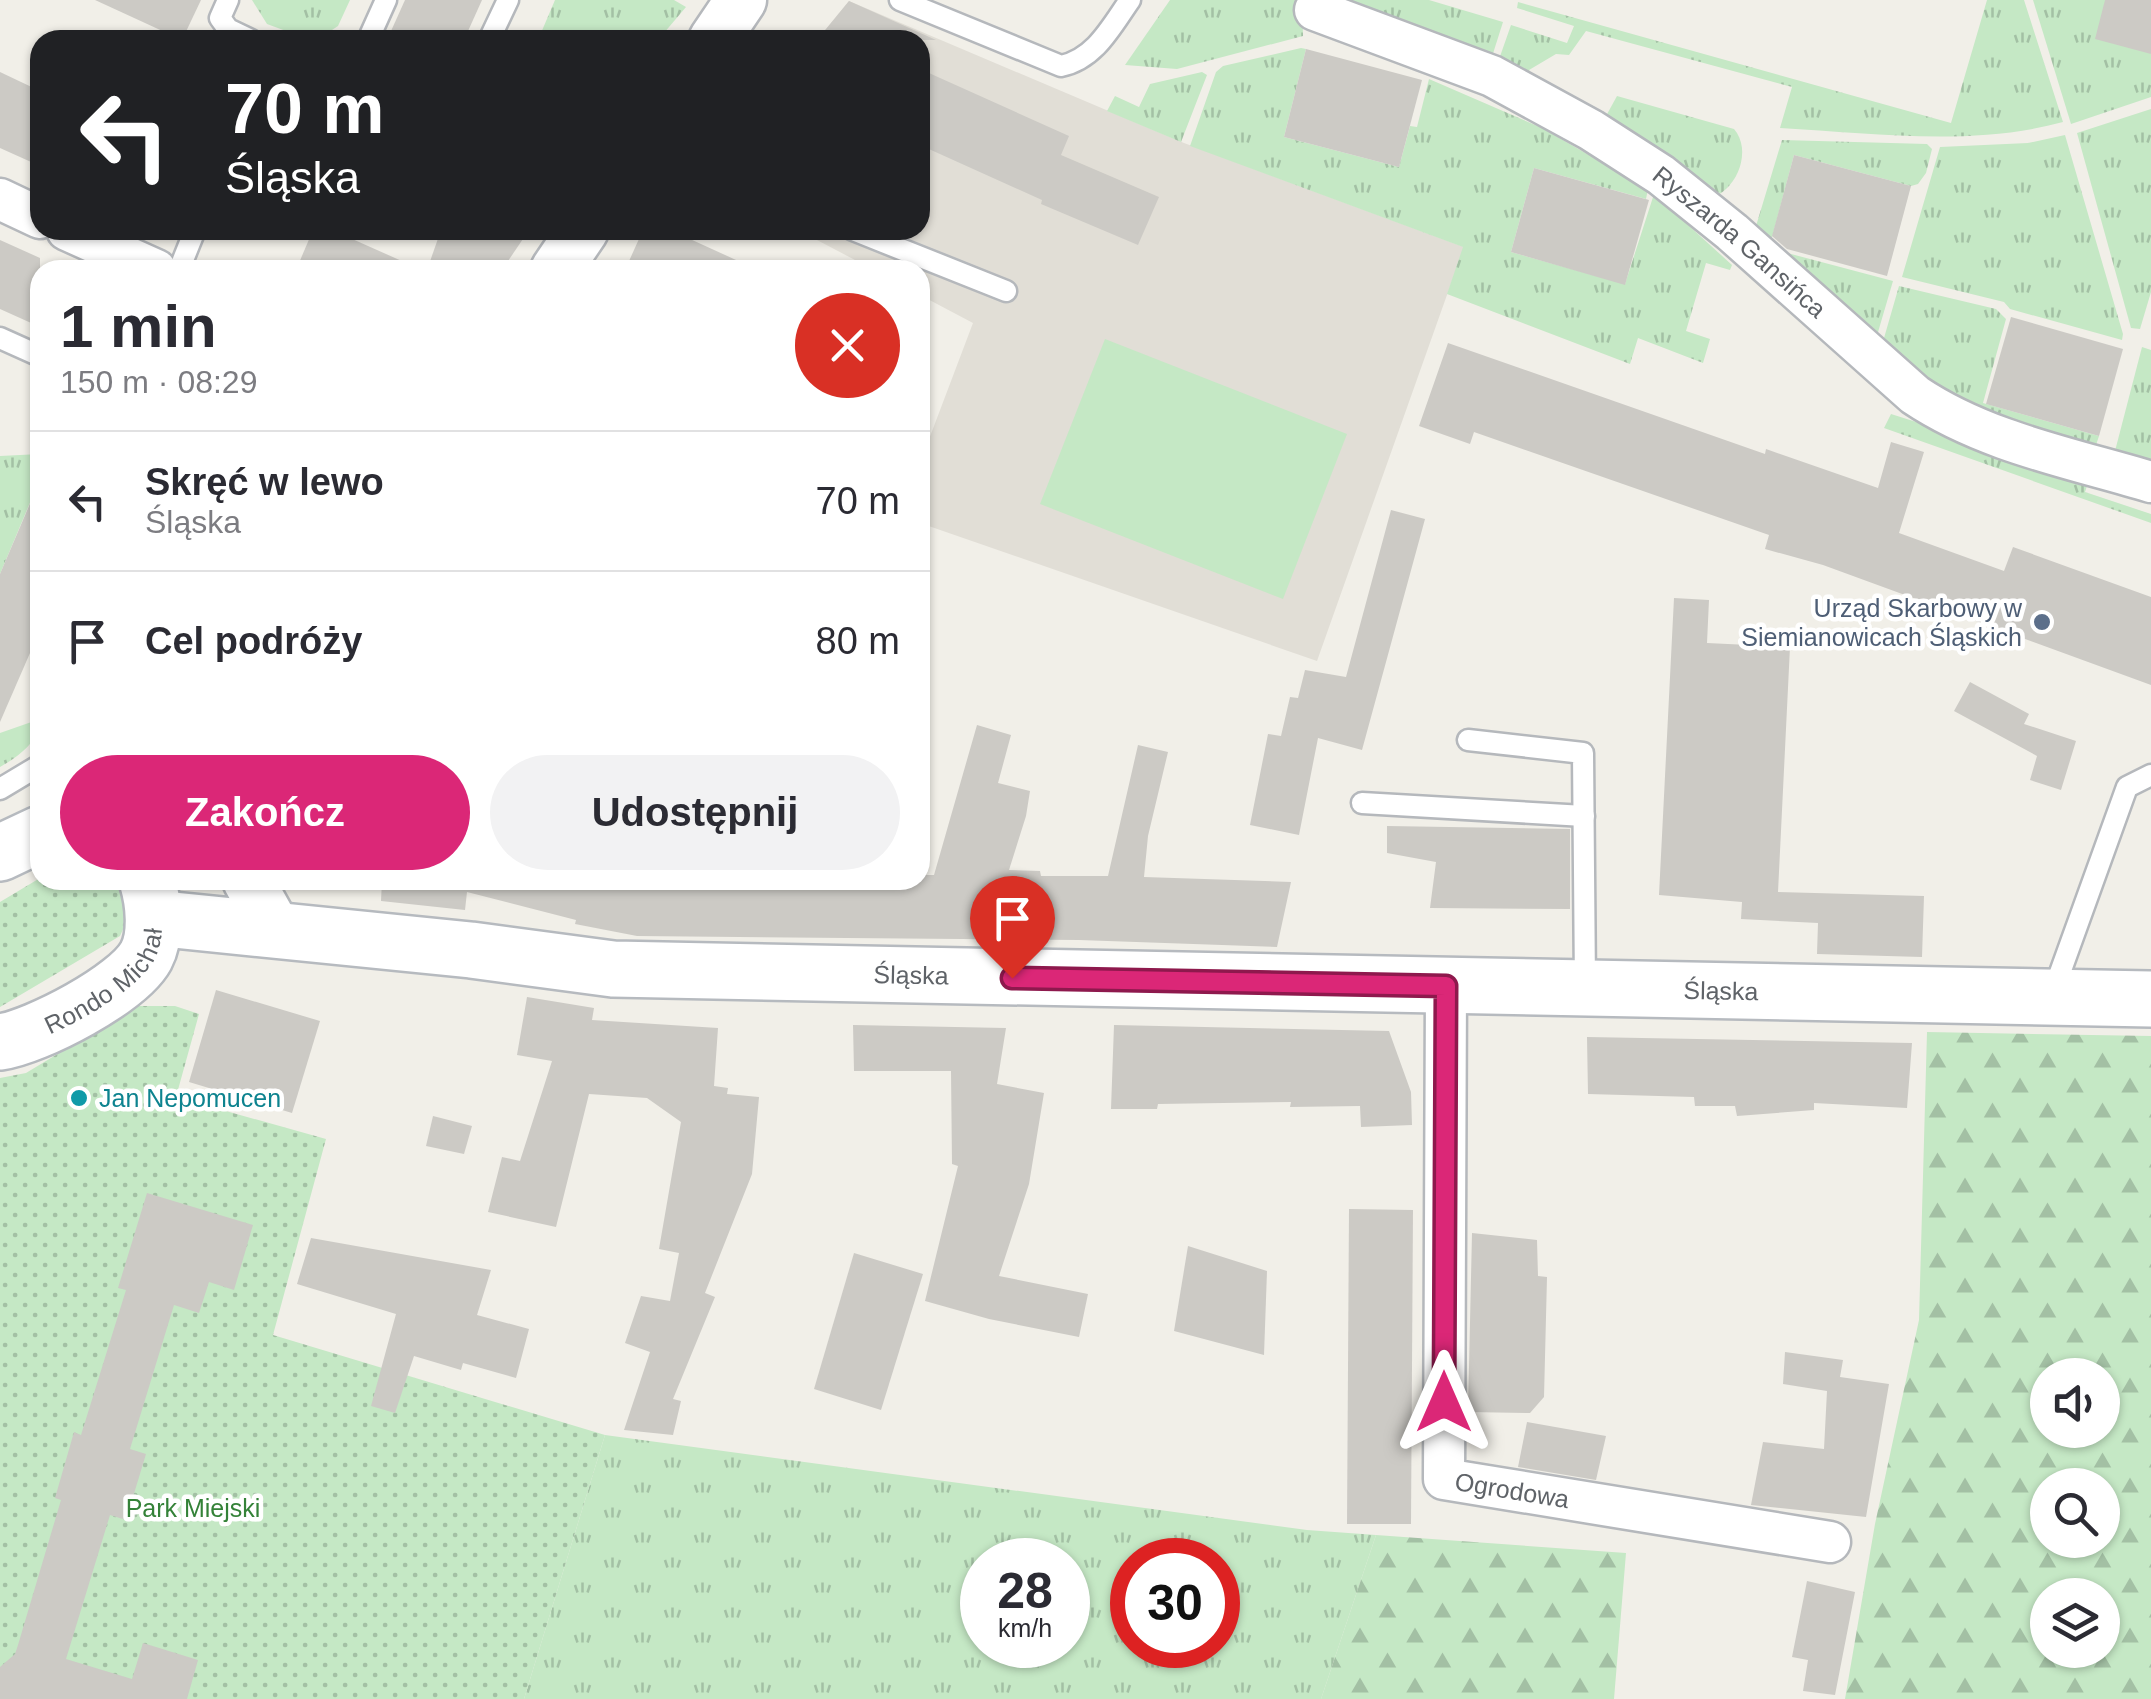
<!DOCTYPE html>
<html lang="pl">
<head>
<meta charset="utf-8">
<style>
  :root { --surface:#fff; --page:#f2f2f3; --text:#2b2b33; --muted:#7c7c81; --line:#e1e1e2; --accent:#db2777 }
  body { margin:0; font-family:Arial,sans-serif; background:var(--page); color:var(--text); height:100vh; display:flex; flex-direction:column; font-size:38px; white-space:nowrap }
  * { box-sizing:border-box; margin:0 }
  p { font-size:32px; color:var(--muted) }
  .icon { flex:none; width:55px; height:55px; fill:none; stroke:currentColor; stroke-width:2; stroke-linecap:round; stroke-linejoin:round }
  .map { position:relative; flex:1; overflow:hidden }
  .sheet { position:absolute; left:30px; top:260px; width:900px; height:630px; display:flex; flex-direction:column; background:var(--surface); border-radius:30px; box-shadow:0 2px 8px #0004 }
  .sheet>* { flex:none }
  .top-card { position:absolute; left:30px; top:30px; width:900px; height:210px; border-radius:30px; box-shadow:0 2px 8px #0004; background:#202124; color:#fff; overflow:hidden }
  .controls { position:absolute; left:2030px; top:1358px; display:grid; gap:20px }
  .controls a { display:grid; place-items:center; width:90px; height:90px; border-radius:50%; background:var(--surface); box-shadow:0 2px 8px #0004; font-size:50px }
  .speed { position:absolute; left:960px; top:1538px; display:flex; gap:20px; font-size:50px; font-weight:700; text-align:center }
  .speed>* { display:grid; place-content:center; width:130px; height:130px; border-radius:50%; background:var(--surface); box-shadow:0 2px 8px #0004; line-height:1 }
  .speed small { font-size:25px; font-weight:400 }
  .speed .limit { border:15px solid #d22; background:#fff; color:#111 }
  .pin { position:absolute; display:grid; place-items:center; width:85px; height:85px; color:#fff; margin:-102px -42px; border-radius:50% 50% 50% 0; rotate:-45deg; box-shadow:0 0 10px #0007 }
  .pin .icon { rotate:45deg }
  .me { position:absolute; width:110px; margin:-55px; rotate:0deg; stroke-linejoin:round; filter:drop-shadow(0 0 8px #0008) }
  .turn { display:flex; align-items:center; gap:35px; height:210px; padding:0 30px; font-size:45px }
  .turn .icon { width:130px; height:130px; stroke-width:2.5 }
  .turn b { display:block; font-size:70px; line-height:85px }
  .round { display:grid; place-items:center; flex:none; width:105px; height:105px; border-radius:52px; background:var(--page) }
  .summary { display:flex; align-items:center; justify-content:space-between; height:170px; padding:0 30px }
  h1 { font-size:60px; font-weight:800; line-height:75px }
  .cta { display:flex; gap:20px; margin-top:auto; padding:20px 30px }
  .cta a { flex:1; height:115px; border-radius:60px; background:var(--accent); color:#fff; font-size:40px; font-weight:800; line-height:115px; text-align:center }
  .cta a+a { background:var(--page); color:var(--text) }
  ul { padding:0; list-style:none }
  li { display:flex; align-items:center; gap:30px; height:140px; padding:0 30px; border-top:2px solid var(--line) }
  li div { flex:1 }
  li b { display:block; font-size:38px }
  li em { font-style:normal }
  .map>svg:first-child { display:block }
  .education { fill:#e1ded6 }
  .grass { fill:url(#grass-tufts); fill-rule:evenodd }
  .forest { fill:url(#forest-firs); fill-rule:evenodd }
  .park { fill:url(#park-dots) }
  .pitch { fill:#c5e8c5 }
  .building { fill:#cccac5 }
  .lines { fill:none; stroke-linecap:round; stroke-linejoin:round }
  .service-casing { stroke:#b5b8bc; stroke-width:25 }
  .minor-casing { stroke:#b5b8bc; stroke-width:45 }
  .tertiary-casing { stroke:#b5b8bc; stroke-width:55 }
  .secondary-casing { stroke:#b6babf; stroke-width:60 }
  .service { stroke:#fff; stroke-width:20 }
  .minor { stroke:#fff; stroke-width:40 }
  .tertiary { stroke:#fff; stroke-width:50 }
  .secondary { stroke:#fff; stroke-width:55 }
  .route-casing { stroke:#8e194d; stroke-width:25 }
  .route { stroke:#db2777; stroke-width:18 }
  .service-dot { fill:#5c6f8a; stroke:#fff; stroke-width:4 }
  .culture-dot { fill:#0f9aa8; stroke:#fff; stroke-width:4 }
  .labels { text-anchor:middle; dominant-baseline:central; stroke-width:9; stroke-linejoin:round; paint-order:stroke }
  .street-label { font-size:25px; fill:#5f6368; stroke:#fff }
  .service-label { font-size:25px; fill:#4e5e75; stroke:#fff; text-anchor:end }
  .culture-label { font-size:25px; fill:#0d838f; stroke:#fff; text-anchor:start }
  .park-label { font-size:25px; fill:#348238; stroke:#fff }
</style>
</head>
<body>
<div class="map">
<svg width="2151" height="1699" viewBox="0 0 2151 1699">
  <defs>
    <pattern id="grass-tufts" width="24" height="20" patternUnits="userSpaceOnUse" patternTransform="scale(2.5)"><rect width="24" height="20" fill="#c5e8c5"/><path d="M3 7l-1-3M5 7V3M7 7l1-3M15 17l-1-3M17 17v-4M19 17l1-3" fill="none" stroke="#a3c0a4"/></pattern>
    <pattern id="forest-firs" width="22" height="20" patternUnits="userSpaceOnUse" patternTransform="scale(2.5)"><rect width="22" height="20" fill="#c5e8c5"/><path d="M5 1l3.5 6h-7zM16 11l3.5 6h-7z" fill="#a3c0a4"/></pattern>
    <pattern id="park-dots" width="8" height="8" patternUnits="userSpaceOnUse" patternTransform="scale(2.5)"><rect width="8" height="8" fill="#c5e8c5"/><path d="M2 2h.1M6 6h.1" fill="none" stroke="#a3c0a4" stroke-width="1.8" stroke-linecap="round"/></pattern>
  </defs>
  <rect width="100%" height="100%" fill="#f1efe8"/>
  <path class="education" d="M849,1L1184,143L1464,247L1317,661L920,523V463L973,323L920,295V270H874L798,230H920V40H817Z"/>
  <g class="grass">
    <path d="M252,0H350L338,26L326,34L305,38L267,24Z"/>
    <path d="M555,0H674L686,7L658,40H538Z"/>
    <path d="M1170,0H1302L1303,36L1177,69L1125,65Z"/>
    <path d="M1344,0H1429L1503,22L1490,63Z"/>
    <path d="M1987,0H2024L2063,122C1972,147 1872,133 1780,128L1792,87L1586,31L1569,55L1556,54L1529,70L1535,80L1497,65L1511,25L1567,43L1574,26L1517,8L1518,2L1951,123Z"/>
    <path d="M2033,0H2105L2151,54V97L2071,124Z"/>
    <path d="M1301,48L1306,49L1284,137L1399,167L1410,126L1417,127L1429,79L1542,128L1648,189L1646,199L1534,168L1511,252L1625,284L1654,194L1732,265L1730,270L1706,263L1686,331L1710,339L1703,363L1638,338L1630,364L1447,294L1463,247L1190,146L1216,72L1223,66Z"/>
    <path d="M1202,72L1207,75L1181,142L1107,111L1115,96L1139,107L1150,84Z"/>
    <path d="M1617,96L1734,129C1752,150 1738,187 1714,197L1606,116Z"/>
    <path d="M2151,109V292L2140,329L2131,328L2077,133Z"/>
    <path d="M2065,135L2123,334L2122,340L2010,309L2004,302L1902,277L1940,147L2028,143Z"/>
    <path d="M1782,140L1927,144L1932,149L1926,173L1918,184L1911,186L1794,155L1770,245L1763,241L1756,226Z"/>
    <path d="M1776,250L1893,281L1876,339Z"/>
    <path d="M1899,286L1996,309L2006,319L1983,403L2099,436L2096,445L1950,400L1882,345Z"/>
    <path d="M2142,347L2151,350V462L2115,451Z"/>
    <path d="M1891,414L2090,477L2085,492L2151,514V523L1884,428Z"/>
    <path d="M40,454V495L34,493L0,574V456Z"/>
    <path d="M40,719C40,741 18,757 0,767V733Z"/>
    <path d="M605,1435L1307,1530L1376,1535L1321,1699H524ZM982,1560H1068V1645H982ZM1132,1560H1218V1645H1132Z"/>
  </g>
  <g class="forest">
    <path d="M1927,1032L2151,1036V1699H1845L1875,1524L1919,1320ZM2048,1375H2102V1430H2048ZM2048,1485H2102V1540H2048ZM2048,1595H2102V1650H2048Z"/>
    <path d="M1376,1535L1626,1553L1614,1699H1321Z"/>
  </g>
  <g class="park">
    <path d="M40,878L123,880C125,900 130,918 120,936L0,1007V902Z"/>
    <path d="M137,1006H175L199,1014L176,1097L326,1139L273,1335L605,1435L524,1699H0V1078L26,1073Z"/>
  </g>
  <path class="pitch" d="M1105,339L1347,434L1283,599L1040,504Z"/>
  <g class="building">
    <path d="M95,0H201L182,40Z"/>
    <path d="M405,0H482L464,40H387Z"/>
    <path d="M2105,0H2151V54L2095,39Z"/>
    <path d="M849,1L936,40H817Z"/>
    <path d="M1306,49L1422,80L1399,167L1284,137Z"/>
    <path d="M920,69L1069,136L1061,155L1159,197L1138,245L1041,204L1042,200L920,145Z"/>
    <path d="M0,72L40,91V166L0,148Z"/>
    <path d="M1794,155L1911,186L1887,276L1787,249L1772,236Z"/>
    <path d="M1534,168L1649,200L1625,285L1511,252Z"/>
    <path d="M313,230H332L422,270H296Z"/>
    <path d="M441,230H529L502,270H427Z"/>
    <path d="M643,230H694L690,239L758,270H625Z"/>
    <path d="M0,240L40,258V327L0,309Z"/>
    <path d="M2011,317L2123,349L2099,436L1986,404Z"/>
    <path d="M1448,343L1765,454L1766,449L1878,488L1891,442L1924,452L1899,533L2004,571L2013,547L2151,597V685L1823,565L1765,549L1769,535L1474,432L1470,444L1419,426Z"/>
    <path d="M40,480V630L0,722V574Z"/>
    <path d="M1391,510L1425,519L1362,750L1318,738L1299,835L1250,825L1268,734L1281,736L1290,697L1298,698L1305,670L1346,677Z"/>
    <path d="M1674,598L1709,600L1707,643L1790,647L1778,892L1924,896L1922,957L1817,954L1818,923L1741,919L1742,902L1659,895Z"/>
    <path d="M1970,682L2029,714L2024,724L2076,741L2061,790L2030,780L2037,756L1954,711Z"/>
    <path d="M977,725L1011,735L998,783L1030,791L1026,816L1009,870L1040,871L1041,876H1108L1138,745L1168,752L1148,836L1144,877L1291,882L1277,947L1079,940L637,936L575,924L576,920L467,892L465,910L381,901L382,880H716L715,884L834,885V880H920V875H934Z"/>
    <path d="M1387,826L1570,829V909L1430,908L1436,862L1387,853Z"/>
    <path d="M216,990L320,1021L292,1113L189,1082Z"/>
    <path d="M527,997L594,1008L592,1020L718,1028L714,1086L728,1088L727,1094L759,1097L752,1174L705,1293L715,1297L673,1399L681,1401L673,1435L624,1430L650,1352L625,1343L641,1296L670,1301L679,1253L659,1249L681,1122L647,1098L589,1094L556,1227L488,1212L502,1157L520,1161L552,1061L517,1055Z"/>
    <path d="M853,1025L1006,1028L997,1084L1044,1093L1029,1184L999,1276L1088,1294L1079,1337L989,1319L925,1301L958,1166L952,1164L951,1071H854Z"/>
    <path d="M1114,1025L1389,1031L1411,1092L1412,1125L1361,1127L1360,1106L1290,1107L1291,1102L1158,1104L1157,1109H1111Z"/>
    <path d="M1587,1037L1912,1043L1907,1108L1814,1103V1110L1737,1116L1735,1106H1695L1694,1097L1588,1094Z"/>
    <path d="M433,1116L472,1126L464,1154L426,1146Z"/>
    <path d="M147,1193L253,1225L234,1290L209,1282L199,1313L174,1305L130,1449L146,1454L126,1520L110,1515L66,1659L132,1679L143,1643L198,1660L187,1699H0V1667L15,1654L18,1645L61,1500L55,1498L74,1432L81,1435L126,1290L118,1288Z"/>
    <path d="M1349,1209L1413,1210L1411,1524H1347Z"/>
    <path d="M1472,1233L1537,1240L1538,1276L1547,1277L1544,1397L1530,1413L1468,1412Z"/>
    <path d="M311,1238L491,1270L477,1315L529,1329L516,1378L463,1363L461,1370L414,1356L395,1413L371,1406L396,1314L297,1284Z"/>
    <path d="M1188,1246L1267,1271L1264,1355L1174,1331Z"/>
    <path d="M854,1253L923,1274L881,1410L814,1389Z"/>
    <path d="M1785,1352L1843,1360L1840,1377L1889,1384L1866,1517L1751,1505L1763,1442L1824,1449L1827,1391L1783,1384Z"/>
    <path d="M1527,1422L1606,1436L1596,1480L1518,1467Z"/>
    <path d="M1807,1581L1855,1592L1835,1695L1803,1691L1808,1660L1792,1657Z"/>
  </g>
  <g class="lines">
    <defs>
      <g id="service">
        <path d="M228,0L220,18L228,29L251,40"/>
        <path d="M900,0L1061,66C1095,59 1111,27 1130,0"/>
        <path d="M368,40L386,0"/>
        <path d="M489,40L508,0"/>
        <path d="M853,230L1006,291"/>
        <path d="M179,270L195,230"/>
        <path d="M0,338L40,356"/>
        <path d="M1468,740L1583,753L1585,987"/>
        <path d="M0,789L40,765"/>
        <path d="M1362,803L1584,816"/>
        <path d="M2052,995L2127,787L2151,775"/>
      </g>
      <g id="minor">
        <path id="s1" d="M1315,10L1492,76L1591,130L1661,175L1732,232L1915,395C1985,442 2071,458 2151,482"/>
        <path d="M0,199L40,218"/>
        <path d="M67,230L156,270"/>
        <path id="s2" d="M1446,986L1444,1479L1830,1542"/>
      </g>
      <g id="tertiary">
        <path d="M714,40L741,0"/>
        <path d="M556,270L583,230"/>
        <path d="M248,880L276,930"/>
      </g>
      <g id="secondary">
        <path d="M0,853L40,834"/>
        <path id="s3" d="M154,918L471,950L613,969L2151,999"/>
        <path id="s4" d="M0,1042C36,1037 128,989 146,956C157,935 154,903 147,880"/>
      </g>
    </defs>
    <use href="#service" class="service-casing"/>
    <use href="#minor" class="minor-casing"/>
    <use href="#tertiary" class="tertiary-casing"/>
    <use href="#secondary" class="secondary-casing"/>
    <use href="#service" class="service"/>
    <use href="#minor" class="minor"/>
    <use href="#tertiary" class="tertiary"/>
    <use href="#secondary" class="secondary"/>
  </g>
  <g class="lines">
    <defs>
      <path id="route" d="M1012,978L1446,986L1444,1402"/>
    </defs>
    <use href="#route" class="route-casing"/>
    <use href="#route" class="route"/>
  </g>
  <circle class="service-dot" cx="2042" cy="622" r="10"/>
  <circle class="culture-dot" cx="79" cy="1098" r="10"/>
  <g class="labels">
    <g class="street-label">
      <text stroke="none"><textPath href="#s1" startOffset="488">Ryszarda Gansińca</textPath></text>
      <text stroke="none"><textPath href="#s4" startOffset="125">Rondo Michał</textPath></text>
      <text stroke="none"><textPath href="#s3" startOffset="760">Śląska</textPath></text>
      <text stroke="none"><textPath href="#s3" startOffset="1570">Śląska</textPath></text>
      <text stroke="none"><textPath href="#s2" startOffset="562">Ogrodowa</textPath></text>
    </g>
    <g class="service-label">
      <text x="2022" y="608">Urząd Skarbowy w<tspan x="2022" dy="29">Siemianowicach Śląskich</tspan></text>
    </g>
    <g class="culture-label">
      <text x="99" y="1098">Jan Nepomucen</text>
    </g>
    <g class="park-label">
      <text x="193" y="1508">Park Miejski</text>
    </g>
  </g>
</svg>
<div class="controls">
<a><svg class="icon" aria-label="sound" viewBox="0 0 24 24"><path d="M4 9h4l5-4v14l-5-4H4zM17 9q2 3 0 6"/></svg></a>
<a><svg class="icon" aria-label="search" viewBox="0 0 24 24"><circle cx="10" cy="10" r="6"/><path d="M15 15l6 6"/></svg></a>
<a><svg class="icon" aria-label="layers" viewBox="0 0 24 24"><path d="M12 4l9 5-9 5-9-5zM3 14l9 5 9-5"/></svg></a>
</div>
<div class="speed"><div>28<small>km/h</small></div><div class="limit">30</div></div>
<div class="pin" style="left:1012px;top:978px;background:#d93025"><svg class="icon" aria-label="arrive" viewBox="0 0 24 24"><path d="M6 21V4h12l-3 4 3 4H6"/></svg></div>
<svg class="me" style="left:1444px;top:1402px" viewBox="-20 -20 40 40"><path d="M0-17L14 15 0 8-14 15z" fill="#db2777" stroke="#fff" stroke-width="4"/></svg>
<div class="top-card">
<div class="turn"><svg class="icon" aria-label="left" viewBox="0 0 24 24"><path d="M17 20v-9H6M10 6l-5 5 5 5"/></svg><div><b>70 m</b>Śląska</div></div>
</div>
<section class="sheet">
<div class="summary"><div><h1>1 min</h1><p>150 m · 08:29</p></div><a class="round" style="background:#d93025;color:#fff"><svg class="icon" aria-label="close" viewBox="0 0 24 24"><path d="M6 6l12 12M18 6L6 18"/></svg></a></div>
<ul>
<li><svg class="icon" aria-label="left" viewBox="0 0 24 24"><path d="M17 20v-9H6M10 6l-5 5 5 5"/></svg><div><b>Skręć w lewo</b><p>Śląska</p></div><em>70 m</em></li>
<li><svg class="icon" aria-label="arrive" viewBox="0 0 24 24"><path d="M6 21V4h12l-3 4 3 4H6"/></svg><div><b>Cel podróży</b></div><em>80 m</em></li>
</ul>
<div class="cta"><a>Zakończ</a><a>Udostępnij</a></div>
</section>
</div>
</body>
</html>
